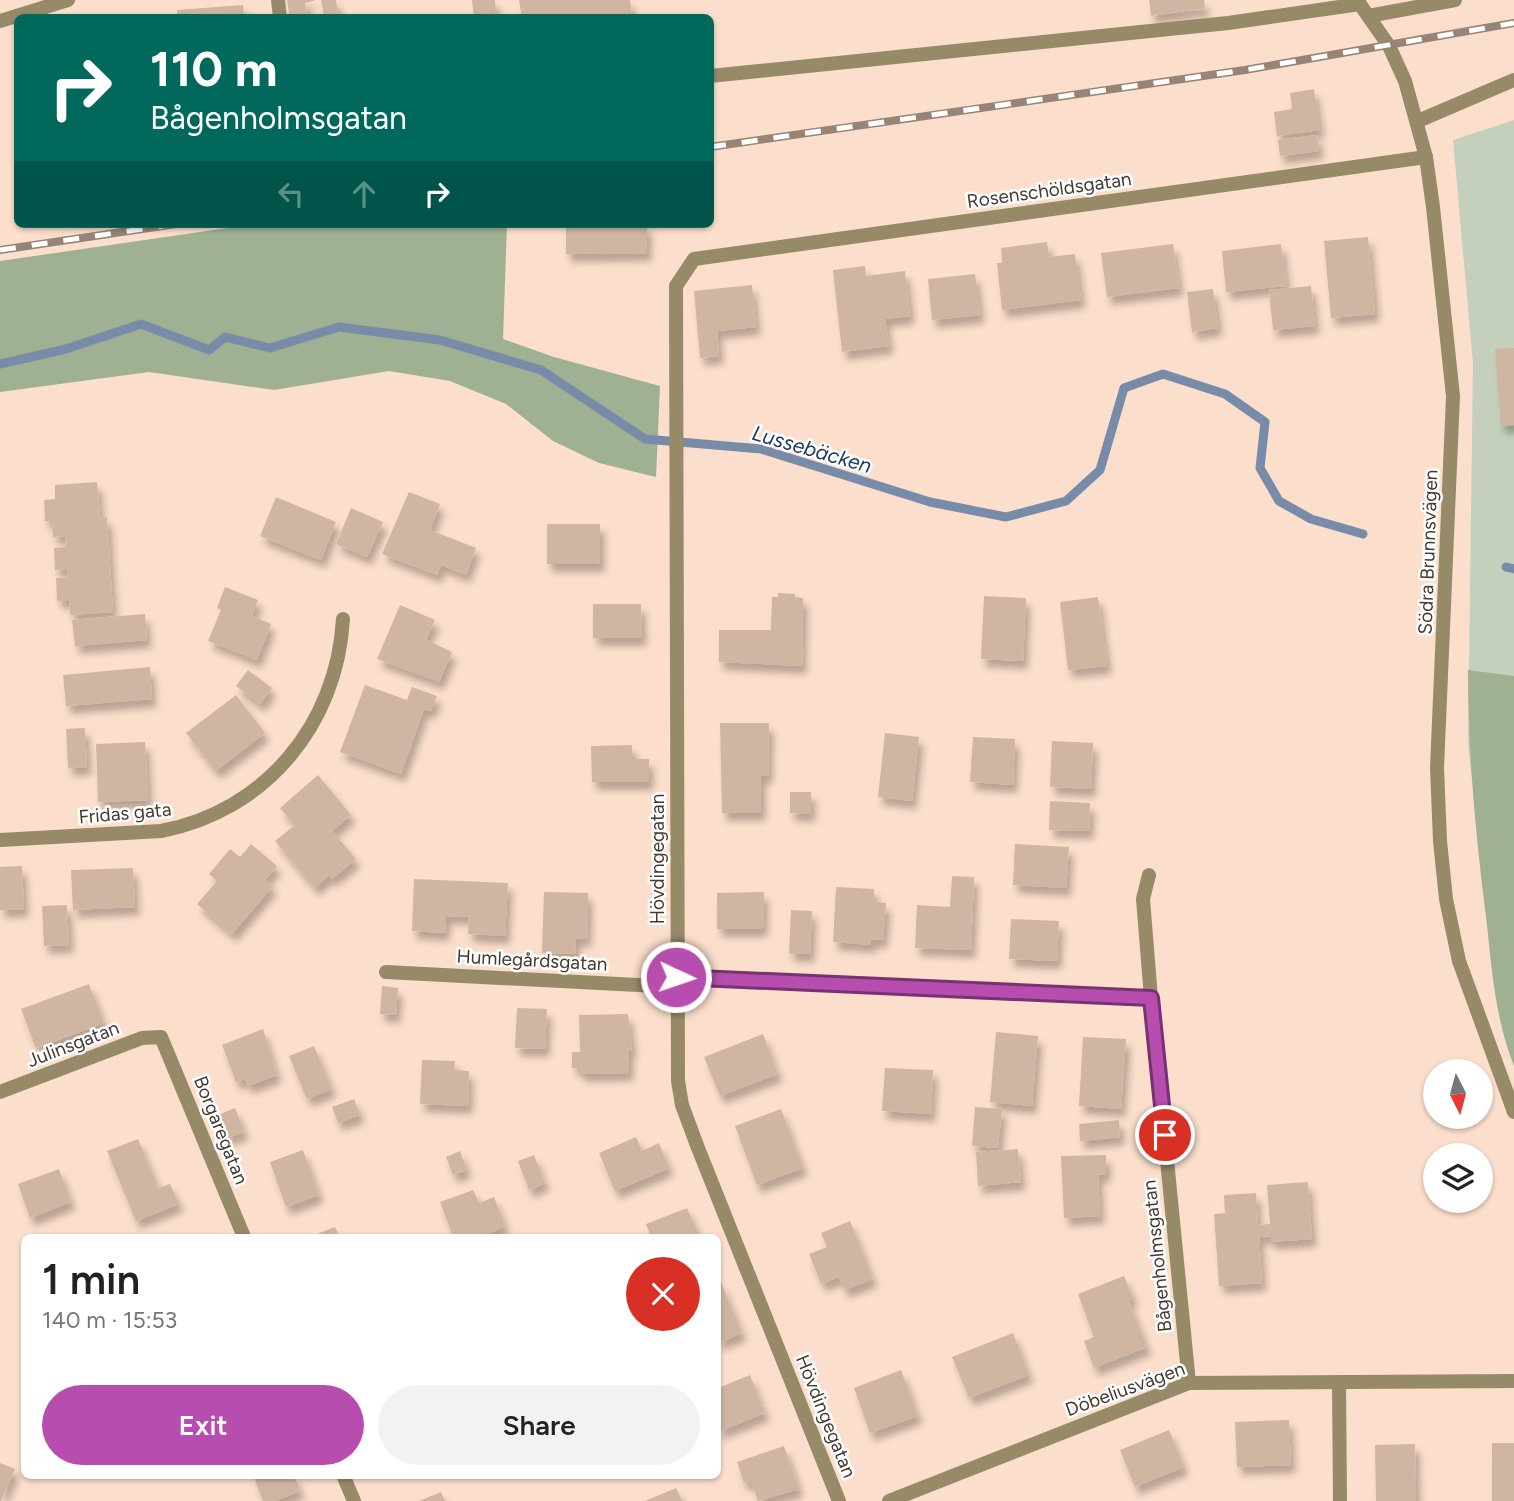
<!DOCTYPE html>
<html lang="en">
<head>
<meta charset="utf-8">
<style>
  :root { --surface:#fff; --page:#f2f2f2; --text:#222; --muted:#767676; --accent:#b74dae }
  body { margin:0; font-family:Figtree,sans-serif; background:var(--page); color:var(--text); height:100vh; display:flex; flex-direction:column; font-size:26px; white-space:nowrap }
  * { box-sizing:border-box; margin:0 }
  p { font-size:23px; color:var(--muted) }
  .icon { flex:none; width:38px; height:38px; fill:none; stroke:currentColor; stroke-width:2; stroke-linecap:round; stroke-linejoin:round }
  .map { position:relative; flex:1; overflow:hidden }
  .details { position:absolute; left:21px; top:1234px; width:700px; height:245px; display:flex; flex-direction:column; background:var(--surface); border-radius:10px; box-shadow:0 2px 5px #0004 }
  .details>* { flex:none }
  .banner { position:absolute; left:14px; top:14px; width:700px; height:214px; border-radius:10px; box-shadow:0 2px 5px #0004; background:#00695c; color:#fff; overflow:hidden }
  .needle { width:46px; rotate:174deg }
  .controls { position:absolute; left:1423px; top:1059px; display:grid; gap:14px }
  .controls a { display:grid; place-items:center; width:70px; height:70px; border-radius:50%; background:var(--surface); box-shadow:0 2px 5px #0004; font-size:35px }
  .pin { position:absolute; display:grid; place-items:center; width:60px; height:60px; color:#fff; margin:-30px; border:4px solid #fff; border-radius:50%; box-shadow:0 2px 7px #0007 }
  .me { position:absolute; width:77px; margin:-38px; rotate:93deg; stroke-linejoin:round; filter:drop-shadow(0 0 5px #0008) }
  .turn { display:flex; align-items:center; gap:24px; height:147px; padding:0 21px; font-size:32px }
  .turn .icon { width:91px; height:91px; stroke-width:2.5 }
  .turn b { display:block; font-size:49px; line-height:60px }
  .lanes { display:flex; align-items:center; height:66px; padding:0 21px; background:#0003; justify-content:center; gap:35px; direction:ltr }
  .lanes .off { opacity:.35 }
  .round { display:grid; place-items:center; flex:none; width:74px; height:74px; border-radius:37px; background:var(--page) }
  .head { display:flex; align-items:center; justify-content:space-between; height:119px; padding:0 21px }
  h1 { font-size:42px; font-weight:600; line-height:52px }
  .button { display:flex; gap:14px; margin-top:auto; padding:14px 21px }
  .button a { flex:1; height:80px; border-radius:42px; background:var(--accent); color:#fff; font-size:28px; font-weight:600; line-height:80px; text-align:center }
  .button a+a { background:var(--page); color:var(--text) }
  .map>svg:first-child { display:block }
  .green { fill:#c4d0bb }
  .forest { fill:#9fb192 }
  .lines { fill:none; stroke-linecap:round; stroke-linejoin:round }
  .stream { stroke:#788ba8; stroke-width:9 }
  .building { fill:#d1b5a3; filter:url(#shadow) }
  .service { stroke:#968a69; stroke-width:14 }
  .minor { stroke:#968a69; stroke-width:14 }
  .tertiary { stroke:#968a69; stroke-width:14 }
  .rail-casing { stroke:#978477; stroke-width:8 }
  .rail { stroke:#fff; stroke-width:5; stroke-dasharray:16; stroke-linecap:butt }
  .route-casing { stroke:#773271; stroke-width:18 }
  .route { stroke:#b74dae; stroke-width:12 }
  .labels { text-anchor:middle; dominant-baseline:central; stroke-width:5; stroke-linejoin:round; paint-order:stroke }
  .street-label { font-size:19px; fill:#453a32; stroke:#fff }
  .water-label { font-size:21px; font-style:italic; fill:#1f3b63; stroke:#fff }
</style>
</head>
<body>
<div class="map">
<svg width="1514" height="1501" viewBox="0 0 1514 1501">
  <defs>
    <filter id="shadow"><feDropShadow dx="4.5" dy="8" stdDeviation="3.5" flood-color="#0004"/></filter>
  </defs>
  <rect width="100%" height="100%" fill="#fbdecb"/>
  <path class="green" d="M1514,120V1066L1500,1017L1492,970L1468,743L1473,364L1453,140Z"/>
  <g class="forest">
    <path d="M255,224H507L503,339L554,357L660,386L656,477L599,463L553,441L506,404L450,381L389,371L274,390L149,372L0,392V261Z"/>
    <path d="M1468,670L1514,676V1066C1496,1021 1492,972 1487,925C1476,840 1468,756 1468,670Z"/>
  </g>
  <g class="lines">
    <g class="stream">
      <path d="M0,364L66,349L141,324L209,350L225,337L270,348L339,327L440,340L541,370L645,439L761,449L930,502L1006,517L1066,501L1100,470L1124,388L1163,374L1225,394L1265,422L1260,468L1279,501L1311,519L1363,534"/>
      <path d="M1506,567L1514,569"/>
    </g>
  </g>
  <g class="building">
    <path d="M287,0H314V1L305,3L307,17L290,18Z"/>
    <path d="M321,0H336L338,13L324,16Z"/>
    <path d="M472,0H495L496,18H474Z"/>
    <path d="M519,0H630L632,18H522Z"/>
    <path d="M1149,0H1204L1205,8L1151,16Z"/>
    <path d="M243,5L244,18H177V10Z"/>
    <path d="M1314,89L1320,130L1277,136L1274,112L1292,109L1290,93Z"/>
    <path d="M1317,135L1319,151L1280,156L1278,140Z"/>
    <path d="M566,224H647V253L566,254Z"/>
    <path d="M1368,237L1375,314L1331,318L1324,241Z"/>
    <path d="M1047,242L1049,257L1075,254L1081,300L1002,310L997,263H1002L1001,248Z"/>
    <path d="M1173,244L1179,288L1107,297L1101,253Z"/>
    <path d="M1281,244L1286,286L1226,292L1222,251Z"/>
    <path d="M865,266L866,276L905,271L910,316L885,319L889,346L842,352L833,270Z"/>
    <path d="M975,274L980,315L932,320L928,279Z"/>
    <path d="M752,285L756,327L717,331L719,356L700,358L694,291Z"/>
    <path d="M1311,286L1315,326L1273,330L1269,290Z"/>
    <path d="M1213,289L1218,328L1192,332L1187,292Z"/>
    <path d="M1514,348V425L1501,426L1495,349Z"/>
    <path d="M97,482L100,518L107,517L113,612L70,615L69,600L57,601L56,578H68L67,569L55,570L54,548L66,547L65,536L53,537L52,521H45L44,500L55,499V485Z"/>
    <path d="M409,492L440,504L430,530L476,548L466,575L441,565L437,575L382,554Z"/>
    <path d="M276,497L336,522L321,560L260,536Z"/>
    <path d="M351,508L383,522L367,557L336,544Z"/>
    <rect x="547" y="524" width="53" height="40"/>
    <path d="M225,587L258,600L252,616L271,624L257,660L208,641L221,610L217,608Z"/>
    <path d="M778,593L795,594V597L803,598L802,666L719,662V630H771L772,597H778Z"/>
    <path d="M984,596L1026,598L1023,661L981,659Z"/>
    <path d="M1098,597L1107,666L1068,670L1060,602Z"/>
    <path d="M593,604H641L642,638H593Z"/>
    <path d="M400,605L435,620L426,640L452,652L439,682L377,659Z"/>
    <path d="M145,614L147,640L75,646L72,620Z"/>
    <path d="M150,667L152,699L66,706L63,675Z"/>
    <path d="M248,670L272,688L260,704L236,686Z"/>
    <path d="M365,685L407,700L412,687L437,696L431,711L424,709L401,774L340,752Z"/>
    <path d="M236,695L265,733L216,771L186,733Z"/>
    <path d="M720,723H769L768,776H761V813H722Z"/>
    <path d="M85,728L87,767L68,768L66,729Z"/>
    <path d="M885,733L919,737L912,801L878,797Z"/>
    <path d="M973,737L1015,739L1013,785L970,782Z"/>
    <path d="M1052,741L1093,743L1091,789L1050,787Z"/>
    <path d="M145,742L148,800L98,802L96,744Z"/>
    <path d="M632,745V759H649V782H592L591,746Z"/>
    <path d="M318,775L351,815L332,831L356,859L332,879L329,875L315,888L275,841L295,825L280,808Z"/>
    <path d="M790,792H811V814L790,813Z"/>
    <path d="M1050,801L1090,803L1089,831L1049,830Z"/>
    <path d="M251,844L277,866L265,880L273,886L232,934L197,904L217,881L209,874L230,849L240,857Z"/>
    <path d="M1015,844L1069,847L1066,888L1013,885Z"/>
    <path d="M22,866L24,909L0,910V867Z"/>
    <path d="M133,868L135,907L73,910L71,870Z"/>
    <path d="M952,876L974,877L971,950L915,948L917,905L950,907Z"/>
    <path d="M414,879L508,883L505,936L468,934L469,917L446,916L445,933L412,931Z"/>
    <path d="M836,887L874,889V902L886,903L883,940H871V945L833,942Z"/>
    <path d="M544,892L588,893L587,939L576,938L575,954L542,953Z"/>
    <path d="M764,892L763,929H717V893Z"/>
    <path d="M67,905L69,945L44,946L42,906Z"/>
    <path d="M791,910L812,911L810,954H789Z"/>
    <path d="M1011,919L1059,921L1057,961L1009,959Z"/>
    <path d="M89,984L104,1023L36,1048L21,1009Z"/>
    <path d="M382,986L398,988L396,1015L380,1014Z"/>
    <path d="M517,1008L547,1009L545,1049L515,1048Z"/>
    <path d="M628,1014L632,1051H629V1073L580,1074V1068H572V1052H580L579,1015Z"/>
    <path d="M263,1029L277,1075L248,1086L245,1079L236,1082L222,1045Z"/>
    <path d="M996,1032L1038,1036L1032,1106L990,1102Z"/>
    <path d="M763,1034L778,1074L720,1096L704,1057Z"/>
    <path d="M1083,1037L1126,1039L1121,1109L1079,1106Z"/>
    <path d="M314,1046L332,1089L307,1099L289,1056Z"/>
    <path d="M422,1060L455,1061L454,1070L469,1071L468,1106L420,1104Z"/>
    <path d="M885,1068L933,1070L931,1114L882,1111Z"/>
    <path d="M354,1099L360,1115L338,1123L332,1107Z"/>
    <path d="M975,1107L1002,1109L998,1148L972,1146Z"/>
    <path d="M235,1108L244,1132L227,1138L218,1115Z"/>
    <path d="M781,1109L803,1168L757,1185L735,1126Z"/>
    <path d="M1119,1120L1120,1137L1080,1141L1079,1124Z"/>
    <path d="M636,1137L642,1151L659,1143L669,1168L615,1191L599,1153Z"/>
    <path d="M138,1139L158,1188L170,1184L179,1204L136,1221L107,1151Z"/>
    <path d="M1018,1149L1021,1182L978,1186L976,1152Z"/>
    <path d="M303,1150L319,1195L286,1207L270,1162Z"/>
    <path d="M460,1151L467,1170L453,1175L446,1157Z"/>
    <path d="M534,1155L545,1183L529,1190L518,1161Z"/>
    <path d="M1106,1155V1174L1098,1175L1100,1216L1064,1218L1061,1156Z"/>
    <path d="M59,1169L71,1202L30,1218L18,1184Z"/>
    <path d="M1308,1182L1312,1239L1271,1242V1236L1259,1237L1262,1283L1219,1286L1214,1214L1225,1213L1224,1195L1256,1193L1258,1225L1270,1224L1267,1185Z"/>
    <path d="M473,1190L479,1203L494,1197L505,1226L490,1233L492,1237H453L440,1202Z"/>
    <path d="M687,1208L700,1237H651L646,1224Z"/>
    <path d="M850,1221L873,1279L844,1290L839,1277L821,1284L809,1254L827,1247L821,1233Z"/>
    <path d="M335,1227L340,1237H309Z"/>
    <path d="M1124,1276L1133,1298L1128,1300L1147,1347L1094,1368L1084,1341L1094,1337L1078,1294Z"/>
    <path d="M721,1282L742,1333L718,1343V1283Z"/>
    <path d="M1013,1333L1029,1375L969,1398L952,1357Z"/>
    <path d="M901,1370L918,1416L870,1433L854,1388Z"/>
    <path d="M750,1375L765,1413L718,1432V1388Z"/>
    <path d="M1289,1420L1291,1465L1237,1467L1235,1422Z"/>
    <path d="M1169,1430L1184,1467L1135,1487L1120,1450Z"/>
    <rect x="1492" y="1443" width="22" height="58"/>
    <path d="M1415,1444L1416,1501H1376L1375,1445Z"/>
    <path d="M784,1446L799,1489L758,1501L751,1481L744,1483L737,1462Z"/>
    <path d="M0,1463L15,1469L1,1501H0Z"/>
    <path d="M253,1475H294L300,1491L275,1501H263Z"/>
    <path d="M676,1488L682,1501H645Z"/>
    <path d="M441,1492L445,1501H419Z"/>
  </g>
  <g class="lines">
    <g class="service">
      <path d="M278,0L280,18"/>
      <path d="M710,76L1228,23L1360,4"/>
    </g>
    <g class="minor">
      <path d="M1368,16L1455,0"/>
      <path d="M0,840L161,831C266,811 337,724 343,619"/>
      <path d="M1149,875L1143,899L1151,998L1189,1383"/>
      <path d="M386,972L676,987"/>
      <path d="M676,977L1151,998"/>
      <path d="M0,1092L142,1038L161,1037L244,1237"/>
      <path d="M1339,1382L1340,1501"/>
      <path d="M343,1475L354,1501"/>
      <path d="M839,1501L698,1148L682,1105L678,1081L676,286L694,259L1426,157"/>
      <path d="M889,1501L1189,1383L1514,1381"/>
    </g>
    <g class="tertiary">
      <path d="M1357,0L1389,46L1405,81L1426,157L1433,207L1453,396L1437,768L1440,841L1446,899L1459,961L1514,1112"/>
      <path d="M0,21L68,0"/>
      <path d="M1418,121L1514,80"/>
    </g>
    <defs>
      <g id="rail">
        <path d="M710,147L1245,70L1514,23"/>
        <path d="M0,250L176,224"/>
      </g>
    </defs>
    <use href="#rail" class="rail-casing"/>
    <use href="#rail" class="rail"/>
  </g>
  <g class="lines">
    <defs>
      <path id="route" d="M676,977L1151,998L1165,1135"/>
    </defs>
    <use href="#route" class="route-casing"/>
    <use href="#route" class="route"/>
  </g>
  <g class="labels">
    <g class="street-label">
      <text transform="translate(1049 190) rotate(-8)">Rosenschöldsgatan</text>
      <text transform="translate(1428 552) rotate(-88)">Södra Brunnsvägen</text>
      <text transform="translate(125 813) rotate(-5)">Fridas gata</text>
      <text transform="translate(657 859) rotate(-90)">Hövdingegatan</text>
      <text transform="translate(532 960) rotate(3)">Humlegårdsgatan</text>
      <text transform="translate(73 1044) rotate(-21)">Julinsgatan</text>
      <text transform="translate(221 1130) rotate(68)">Borgaregatan</text>
      <text transform="translate(1157 1256) rotate(-96)">Bågenholmsgatan</text>
      <text transform="translate(1125 1389) rotate(-20)">Döbeliusvägen</text>
      <text transform="translate(826 1416) rotate(68)">Hövdingegatan</text>
    </g>
    <g class="water-label">
      <text transform="translate(812 449) rotate(16)">Lussebäcken</text>
    </g>
  </g>
</svg>
<div class="controls">
<a><svg class="needle" viewBox="-14 -14 28 28"><path d="M0-13l5 13h-10z" fill="#e53935"/><path d="M0 13l5-13h-10z" fill="#767676"/></svg></a>
<a><svg class="icon" aria-label="layers" viewBox="0 0 24 24"><path d="M12 4l9 5-9 5-9-5zM3 14l9 5 9-5"/></svg></a>
</div>
<div class="pin" style="left:1165px;top:1135px;background:#d93025"><svg class="icon" aria-label="arrive" viewBox="0 0 24 24"><path d="M6 21V4h12l-3 4 3 4H6"/></svg></div>
<svg class="me" style="left:676px;top:977px" viewBox="-20 -20 40 40"><circle r="17" fill="#b74dae" stroke="#fff" stroke-width="3"/><path d="M0-11L8 9 0 5-8 9z" fill="#fff"/></svg>
<div class="banner">
<div class="turn"><svg class="icon" aria-label="right" viewBox="0 0 24 24"><path d="M7 20v-9h11M14 6l5 5-5 5"/></svg><div><b>110 m</b>Bågenholmsgatan</div></div>
<div class="lanes"><svg class="icon off" aria-label="left" viewBox="0 0 24 24"><path d="M17 20v-9H6M10 6l-5 5 5 5"/></svg><svg class="icon off" aria-label="ahead" viewBox="0 0 24 24"><path d="M12 20V5M6 11l6-6 6 6"/></svg><svg class="icon" aria-label="right" viewBox="0 0 24 24"><path d="M7 20v-9h11M14 6l5 5-5 5"/></svg></div>
</div>
<section class="details">
<div class="head"><div><h1>1 min</h1><p>140 m · 15:53</p></div><a class="round" style="background:#d93025;color:#fff"><svg class="icon" aria-label="close" viewBox="0 0 24 24"><path d="M6 6l12 12M18 6L6 18"/></svg></a></div>
<div class="button"><a>Exit</a><a>Share</a></div>
</section>
</div>
</body>
</html>
